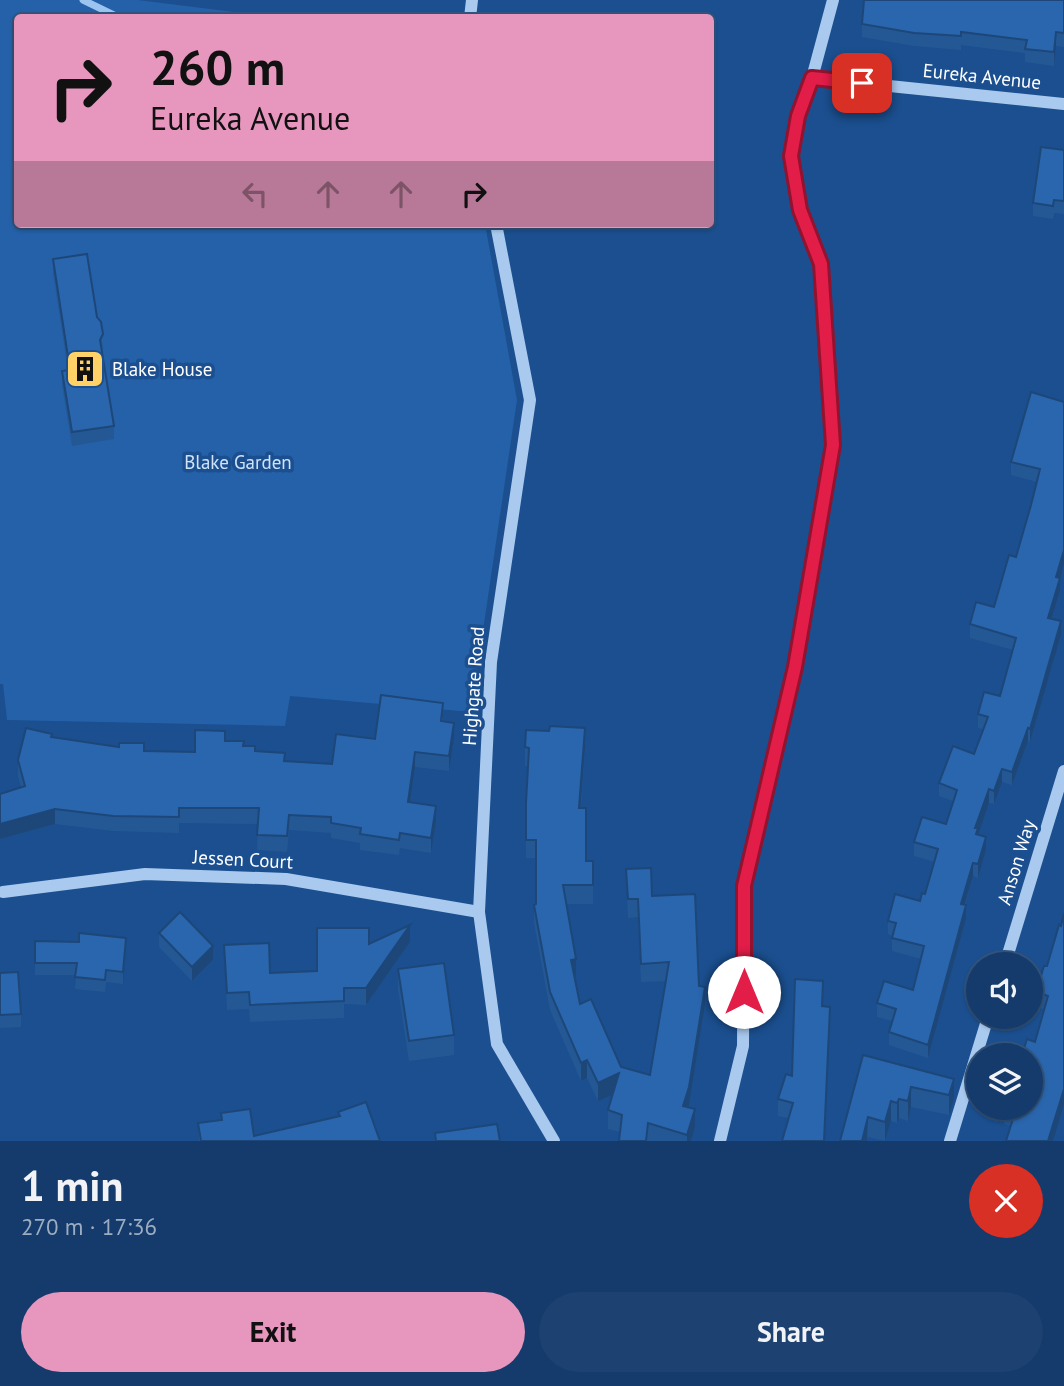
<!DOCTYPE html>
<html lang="en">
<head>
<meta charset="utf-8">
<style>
  :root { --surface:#143b6b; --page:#1d4271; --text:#f1f3f6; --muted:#9dadc1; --line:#33557e; --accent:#e797bd }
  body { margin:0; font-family:"PT Sans",sans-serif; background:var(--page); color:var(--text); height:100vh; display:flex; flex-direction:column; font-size:26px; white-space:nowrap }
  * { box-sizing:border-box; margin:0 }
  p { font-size:23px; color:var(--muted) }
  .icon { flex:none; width:38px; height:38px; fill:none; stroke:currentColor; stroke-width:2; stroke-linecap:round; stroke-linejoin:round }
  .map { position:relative; height:1141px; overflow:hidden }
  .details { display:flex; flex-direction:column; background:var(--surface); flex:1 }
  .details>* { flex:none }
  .top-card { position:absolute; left:14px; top:14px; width:700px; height:214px; border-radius:7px; box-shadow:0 2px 5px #0004,0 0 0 2px var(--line); background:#e797bd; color:#111; overflow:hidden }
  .buttons { position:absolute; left:966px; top:952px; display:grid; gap:14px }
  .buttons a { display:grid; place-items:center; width:77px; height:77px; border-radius:50%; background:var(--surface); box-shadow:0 2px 5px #0004,0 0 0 2px var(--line); font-size:35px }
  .pin { position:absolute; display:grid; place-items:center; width:60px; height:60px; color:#fff; margin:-30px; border-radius:14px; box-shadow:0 4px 10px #0006 }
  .me { position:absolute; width:77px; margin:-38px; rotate:0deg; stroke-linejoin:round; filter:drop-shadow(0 0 5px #0008) }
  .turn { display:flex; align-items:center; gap:24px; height:147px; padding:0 21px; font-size:32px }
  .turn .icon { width:91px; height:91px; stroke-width:2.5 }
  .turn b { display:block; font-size:49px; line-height:60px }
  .lanes { display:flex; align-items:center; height:66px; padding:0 21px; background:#0003; justify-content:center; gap:35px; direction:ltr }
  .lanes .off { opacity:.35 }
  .round { display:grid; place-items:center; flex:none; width:74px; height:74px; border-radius:37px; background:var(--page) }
  .overview { display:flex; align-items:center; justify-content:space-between; height:119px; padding:0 21px }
  h1 { font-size:42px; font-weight:600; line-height:52px }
  .action { display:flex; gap:14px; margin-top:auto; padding:14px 21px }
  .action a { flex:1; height:80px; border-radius:42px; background:var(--accent); color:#111; font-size:28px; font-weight:600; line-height:80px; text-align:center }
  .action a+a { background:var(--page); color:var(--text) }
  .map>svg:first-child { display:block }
  .green { fill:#2461a8 }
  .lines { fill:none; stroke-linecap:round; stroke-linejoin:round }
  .stream { stroke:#9cc4f0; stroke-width:7 }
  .minor { stroke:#a9c9ee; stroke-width:12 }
  .wall { fill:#245895 }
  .shaded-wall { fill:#1d4779 }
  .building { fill:#2a66ad; stroke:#1d4779; stroke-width:2 }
  .route-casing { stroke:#92132f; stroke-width:18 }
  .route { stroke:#e11d48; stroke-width:12 }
  .labels { text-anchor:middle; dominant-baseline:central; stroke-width:7; stroke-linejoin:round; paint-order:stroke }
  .street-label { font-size:19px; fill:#fff; stroke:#1b4f8f }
  .poi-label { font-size:19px; fill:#fff; stroke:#1b4f8f; text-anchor:start }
  .park-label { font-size:19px; fill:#cfe3fa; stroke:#1b4f8f }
</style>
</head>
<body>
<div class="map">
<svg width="1064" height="1141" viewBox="0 0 1064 1141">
  <rect width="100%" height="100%" fill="#1b4f8f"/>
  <path class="green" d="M0,0H138L273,17L18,18V224H485L517,400L471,712L290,696L285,726L7,720L3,684H0Z"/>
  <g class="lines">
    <path class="stream" d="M83,0L120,18"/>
    <g class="minor">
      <path d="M470,18L472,0"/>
      <path d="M812,78L1064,104"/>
      <path d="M496,224L530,400L491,662L479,912L497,1044L554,1141"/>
      <path d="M3,892L145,874L286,879L479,912"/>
      <path d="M1005,964L1064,771"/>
      <path d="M720,1141L743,1046L744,886L795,667L833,445L821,264L800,210L791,157L798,116L812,78L833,0"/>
      <path d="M950,1141L988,1017"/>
    </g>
  </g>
  <g class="wall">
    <path d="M1064,0V47L1056,46L1054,66L1025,62V53L961,45V50L914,46L862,37V24Z"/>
    <path d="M1064,150V214L1054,213L1053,219L1033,216V203Z"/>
    <path d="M53,259L97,317L103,347L102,350L114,426V439L72,446L62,385V371L68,370L53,273Z"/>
    <path d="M1031,392L1060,579V591L1052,619L1061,635L1030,742L1028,741L1012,785L1002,782L994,804L989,803L978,834L986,850L978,878L973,876L965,905L966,919L928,1058L889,1045V1032L892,1021L877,1017V1003L913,990L921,959L892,951V936L888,934V921L920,901L925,894L935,862L914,856V842L946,824L953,801L939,796V783L974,754L983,729L978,728V714L1000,696L1013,650L970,638V624L994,607L1016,557L1031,505L1037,482L1011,475V462Z"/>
    <path d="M443,718V722L454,738L449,771L415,767L410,803L436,821L431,853L400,848L399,855L360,850V843L331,838V833L289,830L287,852L257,850L258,824L179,823V833L113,831L55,824L0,839V794L21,787L18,776V760L52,737L144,751L195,752L225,741L244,746L285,761L332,764L375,739Z"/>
    <path d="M525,747H585L581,808L586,861H593V904H566L576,977L575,978L580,1004L621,1067L650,1075L666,981L641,982L638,917L628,918L626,869L652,896L699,986L705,1005L689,1107L695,1127L691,1141H619L620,1132L608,1129V1110L612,1095L598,1101L587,1078L581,1081L550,1010L534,923V905L536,904V858H526V803L528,766H525Z"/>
    <path d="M1061,926L1064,1104L1011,1126L1004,1124V1108L1035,1042L1044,1009L1036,1007V992L1047,966Z"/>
    <path d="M159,933L213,960L192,981L159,947Z"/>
    <path d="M35,941L126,950L123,984L106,982L105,992L75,989L76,975H35Z"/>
    <path d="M410,942L366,1005L344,1004V1018L250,1022L249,1009L227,1010L224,945L270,973L317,971L369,944Z"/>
    <path d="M398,969L454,1035V1055L409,1061L398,989Z"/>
    <path d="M0,973L21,1014V1027L0,1028Z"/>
    <path d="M823,997V1006L830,1023L824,1141H782L788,1118L778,1116V1099L792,1076Z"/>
    <path d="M863,1055L954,1079V1099L949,1115L911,1107L908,1121L899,1118L897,1123L891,1121L885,1141L868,1137L867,1141H840Z"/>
    <path d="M338,1112L380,1141H199L198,1123L221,1120V1113L254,1136L338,1116Z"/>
  </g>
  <g class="shaded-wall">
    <path d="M1056,32V46L1054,66V52Z"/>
    <path d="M1064,550V563L1060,579V591L1048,631V618L1056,577Z"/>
    <path d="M1061,621V635L1030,742V729Z"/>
    <path d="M454,723V738L449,771V756Z"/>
    <path d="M585,728V747L579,826V808Z"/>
    <path d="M1028,728V741L1012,785V772Z"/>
    <path d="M415,752V767L408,817V802Z"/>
    <path d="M1002,769V782L994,804V791Z"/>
    <path d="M989,789V803L978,835V842L975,828Z"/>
    <path d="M436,806V821L431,853V838Z"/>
    <path d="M55,809V824L0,839V824Z"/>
    <path d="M986,837V850L978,878V864Z"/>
    <path d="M973,863V876L961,917V904Z"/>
    <path d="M966,905V919L928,1058V1045Z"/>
    <path d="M410,925V942L366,1005V988Z"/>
    <path d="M126,938V950L123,984V972Z"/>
    <path d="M213,946V960L192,981V967Z"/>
    <path d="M576,959V977L571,978V960Z"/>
    <path d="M705,987V1005L689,1106L683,1124V1106Z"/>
    <path d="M830,1007V1023L824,1141Z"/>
    <path d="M587,1060V1078L581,1081V1063Z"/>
    <path d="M619,1073V1092L598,1101V1083Z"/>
    <path d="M954,1079V1099L949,1115V1095Z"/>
    <path d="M911,1087V1107L908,1121V1101Z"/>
    <path d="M1064,1089V1104L1053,1141H1048Z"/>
    <path d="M899,1099V1118L897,1123V1103Z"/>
    <path d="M891,1101V1121L885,1141V1122Z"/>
    <path d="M695,1109V1127L691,1141H687V1135Z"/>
    <path d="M868,1117L867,1141H862Z"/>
  </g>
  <g class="building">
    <path d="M864,0H1064V33L1056,32L1054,52L1025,49L1027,40L961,32V36L914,33L862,24Z"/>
    <path d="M1041,147L1064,150V201L1054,200L1053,206L1033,203Z"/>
    <path d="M87,254L97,317L101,322L103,334L100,340L114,426L72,432L62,371L70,370L53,259Z"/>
    <path d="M1031,392L1064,402V550L1056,577L1060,578L1048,618L1061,621L1030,729L1028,728L1012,772L1002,769L994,791L989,789L975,828H978L976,834L986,837L978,864L973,863L961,904L966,905L928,1045L889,1032L896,1009L877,1003L884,981L913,990L924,946L892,938L896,923L888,921L895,894L920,901L922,893L925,894L938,849L914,842L922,817L946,824L957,790L939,783L953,746L974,754L988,717L978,714L984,692L1000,696L1016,638L970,624L976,602L994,607L1009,555L1016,557L1031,505L1040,469L1011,462Z"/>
    <path d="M381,695L443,703L441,721L454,723L449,756L415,752L408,802L436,806L431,838L400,833L399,840L360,834L361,828L331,823V817L289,815L287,836L257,835L259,808H179V817L113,816L55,809L0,824V794L25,786L18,760L26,728L52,734L51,737L119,747V743H144V751L195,752V730L225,731V741H244L243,746H255V751L285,753L284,761L332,764L336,734L375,739Z"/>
    <path d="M550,726L585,728L579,808H586V861H593V885H563L576,959L571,960L580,1004L591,999L621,1067L650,1075L669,962L641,964L638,899H628L626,869L651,868L652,896L695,894L699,986L705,987L689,1087L683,1106L695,1109L687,1135L648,1123L646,1141H619L622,1115L608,1110L619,1073L598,1083L587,1060L581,1063L550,992L534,905L536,904V840H526V803L529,748L525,747L526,730L549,731Z"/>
    <path d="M180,912L213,946L192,967L159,933Z"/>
    <path d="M1064,913V1089L1048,1141H1006L1015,1112L1004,1108H1031V1055H1022L1027,1039L1035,1042L1048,996L1036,992L1044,966H1047L1059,925L1061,926Z"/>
    <path d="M410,925L366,988H344V1001L250,1005L249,992L227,993L224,945L269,943L270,973L317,971V928H369V944Z"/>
    <path d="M79,933L126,938L123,972L106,970L105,980L75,977L77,963H35V941L79,942Z"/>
    <path d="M444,963L454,1035L409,1041L398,969Z"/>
    <path d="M18,972L21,1014L0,1015V973Z"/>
    <path d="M795,979L823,981L822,1006L830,1007L824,1141H782L793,1103L778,1099L786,1074L792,1076Z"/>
    <path d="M863,1055L954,1079L949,1095L911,1087L908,1101L899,1099L897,1103L891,1101L885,1122L868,1117L862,1141H840Z"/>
    <path d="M366,1102L380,1141H201L198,1123L222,1120L221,1113L250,1109L254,1136L340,1116L338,1112Z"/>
    <path d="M497,1124L500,1141H436L435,1133Z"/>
  </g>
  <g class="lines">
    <defs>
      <path id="route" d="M744,992V886L795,667L833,445L821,264L800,210L791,156L798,116L812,78L862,83"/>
    </defs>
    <use href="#route" class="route-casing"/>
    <use href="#route" class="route"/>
  </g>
  <defs>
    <symbol id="building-square" viewBox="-11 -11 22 22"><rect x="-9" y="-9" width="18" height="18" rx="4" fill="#ffd166" stroke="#1b4f8f"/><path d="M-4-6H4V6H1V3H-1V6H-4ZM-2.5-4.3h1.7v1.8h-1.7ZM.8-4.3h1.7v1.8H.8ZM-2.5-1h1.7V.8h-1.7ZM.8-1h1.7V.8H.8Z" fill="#111"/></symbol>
  </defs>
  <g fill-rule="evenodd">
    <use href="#building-square" x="63" y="347" width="44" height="44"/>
  </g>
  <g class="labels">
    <g class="street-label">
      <text transform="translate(982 76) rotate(6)">Eureka Avenue</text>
      <text transform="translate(473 686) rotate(-86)">Highgate Road</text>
      <text transform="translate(243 859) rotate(3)">Jessen Court</text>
      <text transform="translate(1016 862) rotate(-73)">Anson Way</text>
    </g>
    <g class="poi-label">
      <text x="112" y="369">Blake House</text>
    </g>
    <g class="park-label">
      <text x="238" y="462">Blake Garden</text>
    </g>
  </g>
</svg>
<div class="buttons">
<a><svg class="icon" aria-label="sound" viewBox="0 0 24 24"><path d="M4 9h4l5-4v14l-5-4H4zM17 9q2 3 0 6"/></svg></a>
<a><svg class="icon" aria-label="layers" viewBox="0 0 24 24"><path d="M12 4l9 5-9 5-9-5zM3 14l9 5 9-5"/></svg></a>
</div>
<div class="pin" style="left:862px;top:83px;background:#d93025"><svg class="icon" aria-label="arrive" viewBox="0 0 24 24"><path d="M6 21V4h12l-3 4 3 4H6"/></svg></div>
<svg class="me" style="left:744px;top:992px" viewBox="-20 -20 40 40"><circle r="19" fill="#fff"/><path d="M0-13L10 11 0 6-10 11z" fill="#e11d48"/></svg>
<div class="top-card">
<div class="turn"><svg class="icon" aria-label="right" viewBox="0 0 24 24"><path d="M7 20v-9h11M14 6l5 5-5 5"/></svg><div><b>260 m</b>Eureka Avenue</div></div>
<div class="lanes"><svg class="icon off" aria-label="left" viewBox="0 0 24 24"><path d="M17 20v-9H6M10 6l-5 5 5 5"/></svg><svg class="icon off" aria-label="ahead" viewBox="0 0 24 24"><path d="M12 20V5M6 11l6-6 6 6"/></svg><svg class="icon off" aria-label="ahead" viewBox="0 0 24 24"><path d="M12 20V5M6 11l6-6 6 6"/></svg><svg class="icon" aria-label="right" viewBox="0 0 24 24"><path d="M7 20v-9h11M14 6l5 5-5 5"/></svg></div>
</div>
</div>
<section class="details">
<div class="overview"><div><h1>1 min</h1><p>270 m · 17:36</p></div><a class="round" style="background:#d93025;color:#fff"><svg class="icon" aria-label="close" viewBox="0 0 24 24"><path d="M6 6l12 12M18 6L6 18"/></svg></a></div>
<div class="action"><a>Exit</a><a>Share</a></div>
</section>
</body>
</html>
